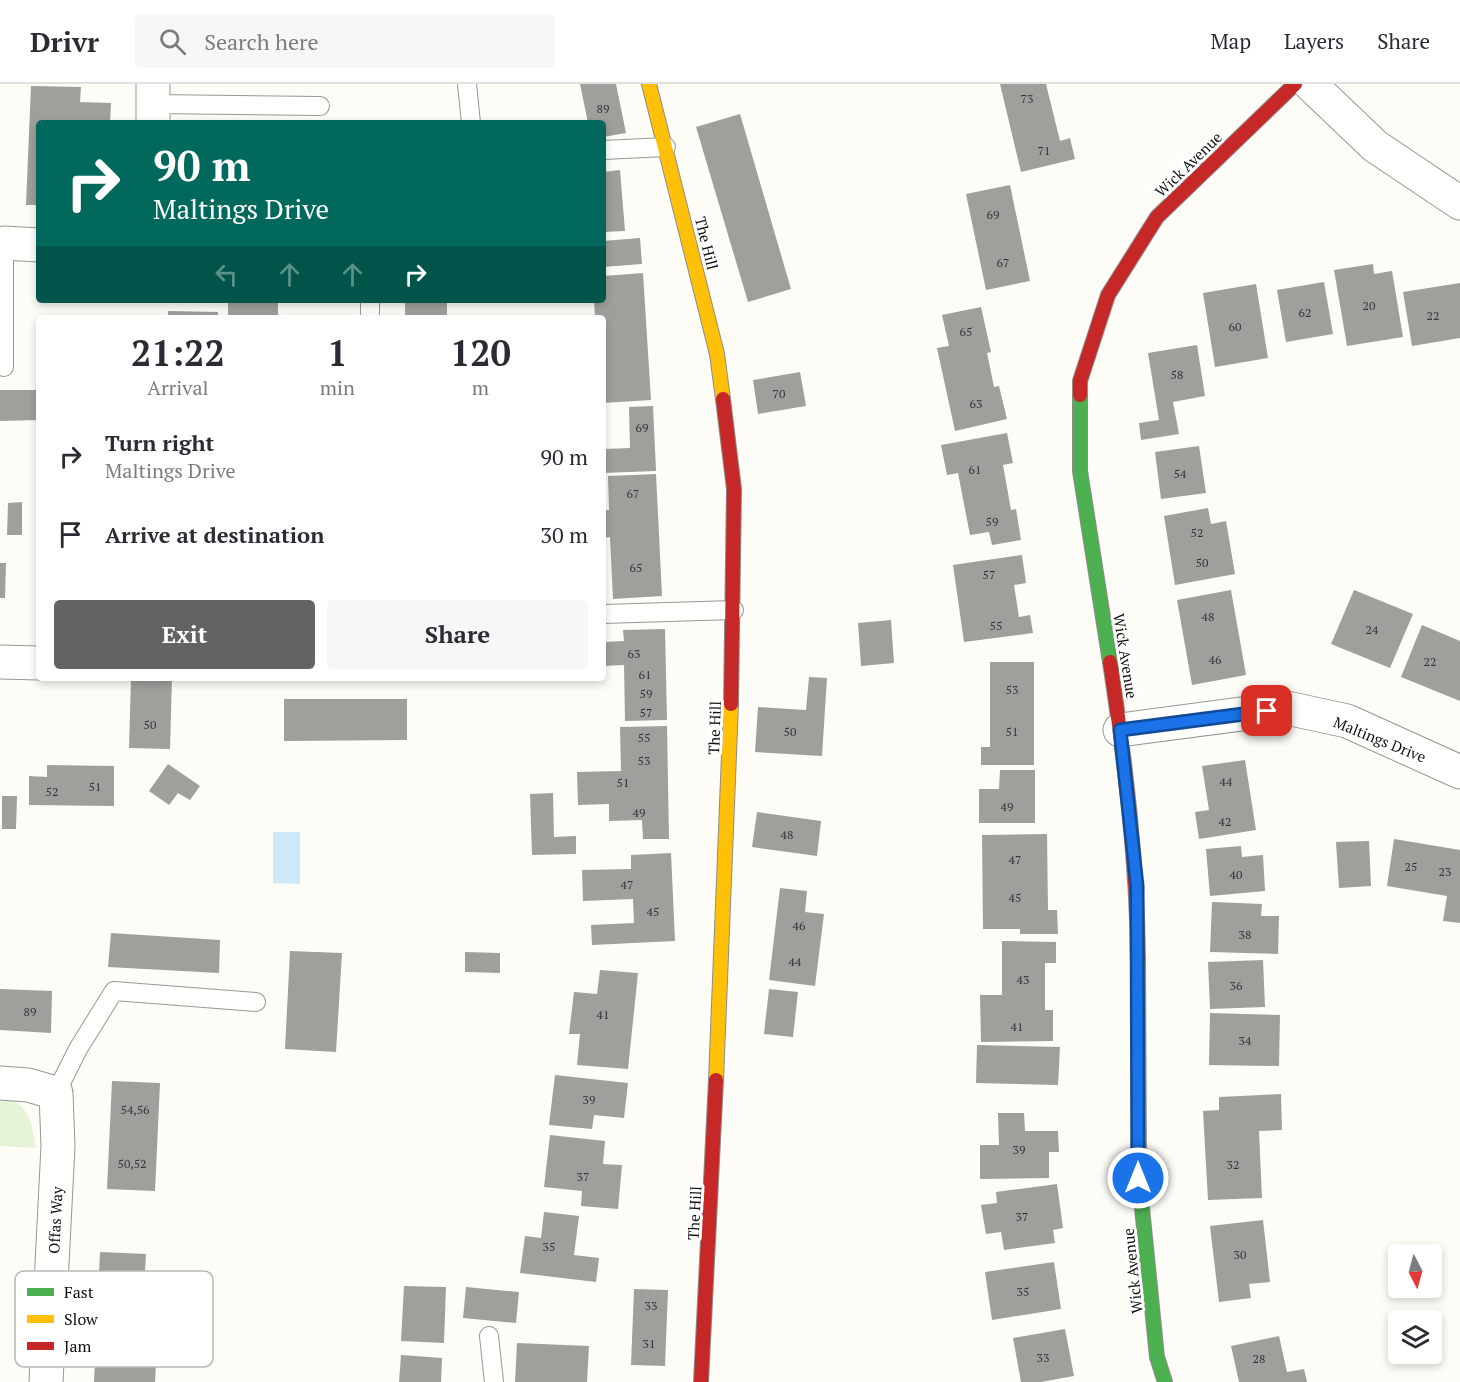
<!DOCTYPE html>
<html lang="en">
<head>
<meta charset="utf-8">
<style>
  :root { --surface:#fff; --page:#f7f7f7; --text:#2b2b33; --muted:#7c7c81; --line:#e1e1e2; --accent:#646362 }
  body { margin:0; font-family:"PT Serif",serif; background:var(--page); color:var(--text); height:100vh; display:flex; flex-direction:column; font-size:22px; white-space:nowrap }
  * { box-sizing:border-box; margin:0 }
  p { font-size:20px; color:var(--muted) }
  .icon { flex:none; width:33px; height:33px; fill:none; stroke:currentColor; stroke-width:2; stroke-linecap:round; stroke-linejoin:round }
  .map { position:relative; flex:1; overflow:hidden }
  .panel { position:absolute; left:36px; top:231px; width:570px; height:366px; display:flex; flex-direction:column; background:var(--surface); border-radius:6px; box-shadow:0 3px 9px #0003 }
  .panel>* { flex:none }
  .guide { position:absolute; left:36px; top:36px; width:570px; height:183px; border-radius:6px; box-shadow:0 3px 9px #0003; background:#00695c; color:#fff; overflow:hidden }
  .needle { width:39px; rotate:174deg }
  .controls { position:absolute; left:1388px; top:1160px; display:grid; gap:12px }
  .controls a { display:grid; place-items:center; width:54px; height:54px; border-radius:6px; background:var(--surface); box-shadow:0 3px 9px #0003; font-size:30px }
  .pin { position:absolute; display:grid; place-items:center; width:51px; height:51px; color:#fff; margin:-26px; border-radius:12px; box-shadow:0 3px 9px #0006 }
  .me { position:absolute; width:66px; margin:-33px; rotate:0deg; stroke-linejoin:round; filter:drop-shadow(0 0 4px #0008) }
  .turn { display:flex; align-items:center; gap:21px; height:126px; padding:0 18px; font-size:27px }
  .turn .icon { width:78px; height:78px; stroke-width:2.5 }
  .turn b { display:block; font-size:42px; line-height:51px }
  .lanes { display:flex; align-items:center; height:57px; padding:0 18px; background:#0003; justify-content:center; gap:30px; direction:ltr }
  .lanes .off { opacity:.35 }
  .eta { display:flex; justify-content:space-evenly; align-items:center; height:102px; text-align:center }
  .eta b { font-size:36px; font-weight:700; line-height:42px }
  .button { display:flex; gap:12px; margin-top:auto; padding:12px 18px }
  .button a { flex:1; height:69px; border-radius:6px; background:var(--accent); color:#fff; font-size:24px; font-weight:700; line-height:69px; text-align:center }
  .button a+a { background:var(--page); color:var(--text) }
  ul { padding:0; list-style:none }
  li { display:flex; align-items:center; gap:18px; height:78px; padding:0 18px }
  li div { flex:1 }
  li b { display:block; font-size:22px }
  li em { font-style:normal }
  header { display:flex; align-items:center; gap:36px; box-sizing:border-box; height:84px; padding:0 30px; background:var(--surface); border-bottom:2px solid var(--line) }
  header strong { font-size:28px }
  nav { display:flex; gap:33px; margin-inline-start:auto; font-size:21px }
  .search { width:420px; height:54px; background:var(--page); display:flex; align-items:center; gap:15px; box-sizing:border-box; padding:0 21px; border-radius:6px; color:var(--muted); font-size:22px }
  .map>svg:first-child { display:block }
  .green { fill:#e7f3d7 }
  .water { fill:#cde8f7 }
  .building { fill:#a19f9c }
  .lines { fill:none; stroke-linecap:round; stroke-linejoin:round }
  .lane-casing { stroke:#979795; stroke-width:20 }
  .street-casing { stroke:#979795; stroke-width:35 }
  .fast-casing { stroke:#8e8d8b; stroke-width:16 }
  .slow-casing { stroke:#8e8d8b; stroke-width:16 }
  .jam-casing { stroke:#8e8d8b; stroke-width:16 }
  .lane { stroke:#fffffe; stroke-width:18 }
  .street { stroke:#fffffe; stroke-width:33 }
  .fast { stroke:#4caf50; stroke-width:14 }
  .slow { stroke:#ffc107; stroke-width:14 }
  .jam { stroke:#c62828; stroke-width:14 }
  .route-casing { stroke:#114b97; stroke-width:15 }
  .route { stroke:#1a73e8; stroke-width:10 }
  .labels { text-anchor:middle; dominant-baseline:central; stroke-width:6; stroke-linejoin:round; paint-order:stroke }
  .number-label { font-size:12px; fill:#353434 }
  .street-label { font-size:15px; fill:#111; stroke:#fff }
  .key { fill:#fff; stroke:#b8b8b8; stroke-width:1.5 }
  .key-label { font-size:16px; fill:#111 }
</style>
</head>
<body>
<header>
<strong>Drivr</strong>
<div class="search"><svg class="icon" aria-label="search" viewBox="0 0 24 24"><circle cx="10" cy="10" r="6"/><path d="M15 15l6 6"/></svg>Search here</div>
<nav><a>Map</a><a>Layers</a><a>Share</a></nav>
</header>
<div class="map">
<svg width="1460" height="1298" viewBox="0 0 1460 1298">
  <rect width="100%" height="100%" fill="#fdfcf7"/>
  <path class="green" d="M0,1011C30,1020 31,1036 36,1064L0,1062Z"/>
  <path class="water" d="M273,748H300V800L273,799Z"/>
  <g class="building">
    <path d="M580,0H616L626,49L603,53V39H588Z"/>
    <path d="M1000,0H1046L1060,57L1070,54L1075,75L1021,88Z"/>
    <path d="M31,2L81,3L80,18L111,19L110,39H39V121H26Z"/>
    <path d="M740,30L791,205L748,218L696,43Z"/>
    <path d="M620,86L625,147L603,148V88Z"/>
    <path d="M1010,101L1030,197L986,206L966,110Z"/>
    <path d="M640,154L642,180L603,183V157Z"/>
    <path d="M1373,180L1374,190L1392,187L1403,253L1347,262L1334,186Z"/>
    <path d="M643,189L651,316L603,319V234H595L594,216H603V192Z"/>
    <path d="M1324,198L1333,250L1286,258L1277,206Z"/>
    <path d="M1460,199V254L1412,262L1403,208Z"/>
    <path d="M1256,200L1268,274L1215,283L1203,209Z"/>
    <rect x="228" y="216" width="50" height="18"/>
    <rect x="405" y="216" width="42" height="18"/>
    <path d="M981,223L991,268L987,269L994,303L999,302L1007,335L955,347L937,264L949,262L942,231Z"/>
    <path d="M168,227L218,228V234H168Z"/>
    <path d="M1197,261L1205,312L1173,318L1179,350L1141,356L1139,339L1159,336L1148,269Z"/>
    <path d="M800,288L806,322L758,330L753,296Z"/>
    <path d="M0,306H39V336L0,337Z"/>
    <path d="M653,322L656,387L603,389V365L630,364L629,323Z"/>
    <path d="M1007,349L1013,379L1003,381L1011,426L1016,425L1021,456L992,461L989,448L970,451L958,389L947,391L941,361Z"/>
    <path d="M1199,362L1206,409L1161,415L1155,368Z"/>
    <path d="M656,390L662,512L613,515L610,453L603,454V426H609L608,392Z"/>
    <path d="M22,418V451H7L8,419Z"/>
    <path d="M1208,424L1211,440L1226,437L1235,490L1175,501L1164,432Z"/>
    <path d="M1022,471L1026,499L1014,501L1019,533L1030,531L1033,549L964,558L953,481Z"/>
    <path d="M0,479H6L5,514H0Z"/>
    <path d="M1231,506L1246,591L1192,601L1177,516Z"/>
    <path d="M1354,506L1413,530L1390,584L1331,560Z"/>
    <path d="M891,536L894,579L861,582L858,539Z"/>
    <path d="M1422,541L1460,557V617L1401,593Z"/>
    <path d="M665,545L667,636L625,637L624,581L603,582V558L624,557L623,546Z"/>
    <path d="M990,578H1034V681H981V663H990Z"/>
    <path d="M809,593L827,594L822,672L755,668L758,623L806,626Z"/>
    <path d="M131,594H172L170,665L129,664Z"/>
    <path d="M284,615H407V656L284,657Z"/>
    <path d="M667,642L669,755H643L642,736L609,737V720L578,721L577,688L621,687L620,643Z"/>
    <path d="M1245,676L1256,746L1199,755L1195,728L1209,726L1202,682Z"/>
    <path d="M168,680L200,702L190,716L178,709L169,721L149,707Z"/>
    <path d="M47,681L114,682V722L29,721V692L47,693Z"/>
    <path d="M1000,686H1035V739H979V705H999Z"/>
    <path d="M553,709L554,753L576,752V770L532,771L530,710Z"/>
    <path d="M2,712H17L16,745H2Z"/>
    <path d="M757,728L821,737L817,772L752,763Z"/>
    <path d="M1047,750L1048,826H1057L1058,850H1020V845H983L982,751Z"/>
    <path d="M1394,755L1460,766V839L1443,837L1447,812L1387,802Z"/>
    <path d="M1369,757L1371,802L1339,804L1336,758Z"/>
    <path d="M1241,762L1242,773L1263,771L1265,807L1210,812L1206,765Z"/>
    <path d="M671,769L675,857L592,861L591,841L634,839L633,815L583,817L582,786L631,785V771Z"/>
    <path d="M780,804L807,807L805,828L824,830L815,902L769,896Z"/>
    <path d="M1212,818L1262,820L1261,832H1279L1278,870L1210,868Z"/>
    <path d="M111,849L220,856L219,889L108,883Z"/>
    <path d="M1002,857L1056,858V879H1045V926H1053V957L981,958L980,911H1002Z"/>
    <path d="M290,867L342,869L336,968L285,965Z"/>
    <path d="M465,868L500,869V889L465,888Z"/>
    <path d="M1263,876L1265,923L1210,925L1208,878Z"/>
    <path d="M600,886L638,889L628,985L577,981L580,950H569L574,908L597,910Z"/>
    <path d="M0,905L52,907L51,949L0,946Z"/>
    <path d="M769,905L798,908L793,953L764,950Z"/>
    <path d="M1210,929L1280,931L1279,982L1209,981Z"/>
    <path d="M977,961L1060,963L1058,1001L976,999Z"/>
    <path d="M555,991L628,999L624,1034L594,1031L592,1045L549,1041Z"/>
    <path d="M112,997L160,999L155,1107L107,1105Z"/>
    <path d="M1281,1010L1282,1046L1259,1047L1262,1114L1208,1116L1203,1027L1219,1026V1013Z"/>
    <path d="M998,1029H1024L1025,1047H1058L1059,1068H1049V1094L980,1095V1061H999Z"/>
    <path d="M550,1051L605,1057L603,1080L622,1081L618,1125L581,1122L582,1107L544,1103Z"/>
    <path d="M1057,1100L1063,1144L1053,1146L1055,1159L1004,1166L1001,1148L986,1150L981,1121L997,1119L996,1108Z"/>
    <path d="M544,1128L579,1132L574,1171L599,1174L596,1198L520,1189L525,1152L541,1154Z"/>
    <path d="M1263,1136L1270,1198L1249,1200L1251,1214L1219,1218L1210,1142Z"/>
    <path d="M100,1168L146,1170L143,1224H159L155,1298H94Z"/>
    <path d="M1054,1178L1061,1225L992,1236L985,1188Z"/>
    <path d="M404,1202L446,1203L444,1259L401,1257Z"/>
    <path d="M466,1203L519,1208L516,1239L463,1234Z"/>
    <path d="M634,1205L668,1206L665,1282L631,1281Z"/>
    <path d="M1065,1245L1074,1292L1041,1298H1021L1013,1254Z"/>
    <path d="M1279,1252L1287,1288L1304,1285L1307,1298H1239L1231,1262Z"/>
    <path d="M517,1259L589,1262L587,1298H515Z"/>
    <path d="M401,1271L442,1274L441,1298H399Z"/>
  </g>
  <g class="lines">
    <defs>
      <g id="lane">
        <path d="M467,0L471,39"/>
        <path d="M153,20L320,22"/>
        <path d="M603,66L666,63"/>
        <path d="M4,159V283"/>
        <path d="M370,234V216"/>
        <path d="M603,530L734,526"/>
        <path d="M56,1009L78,965L114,907L256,918"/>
        <path d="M489,1252L494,1298"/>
      </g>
      <g id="street">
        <path d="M153,0V39"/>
        <path d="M1310,0L1375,62L1460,119"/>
        <path d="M4,159L39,161"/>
        <path d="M0,578L39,579"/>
        <path d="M1120,646L1287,624L1347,637L1460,688"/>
        <path d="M0,999L28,1001L56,1009L58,1062L46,1298"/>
      </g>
      <g id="fast">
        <path d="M1080,311V387L1110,578"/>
        <path d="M1138,875L1139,1094L1157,1273L1165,1298"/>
      </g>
      <g id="slow">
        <path d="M649,0L717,270L723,315"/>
        <path d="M716,996L731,620"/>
      </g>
      <g id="jam">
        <path d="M1080,311V297L1108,211L1157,133L1295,0"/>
        <path d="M723,315L734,405L731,620"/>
        <path d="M1110,578C1125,677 1137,775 1138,875"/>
        <path d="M701,1298L716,996"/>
      </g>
    </defs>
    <use href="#lane" class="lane-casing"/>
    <use href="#street" class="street-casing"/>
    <use href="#fast" class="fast-casing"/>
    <use href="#slow" class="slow-casing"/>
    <use href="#jam" class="jam-casing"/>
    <use href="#lane" class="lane"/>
    <use href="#street" class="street"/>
    <use href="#fast" class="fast"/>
    <use href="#slow" class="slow"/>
    <use href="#jam" class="jam"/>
  </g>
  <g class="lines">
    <defs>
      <path id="route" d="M1138,1094L1137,802L1120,646L1267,627"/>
    </defs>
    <use href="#route" class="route-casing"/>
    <use href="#route" class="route"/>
  </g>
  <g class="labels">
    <g class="number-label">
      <text x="1027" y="14">73</text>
      <text x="603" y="24">89</text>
      <text x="1044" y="66">71</text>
      <text x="993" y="130">69</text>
      <text x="1003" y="178">67</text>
      <text x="1369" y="221">20</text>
      <text x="1305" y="228">62</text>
      <text x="1433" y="231">22</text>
      <text x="1235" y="242">60</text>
      <text x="966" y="247">65</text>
      <text x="1177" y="290">58</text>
      <text x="779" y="309">70</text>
      <text x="976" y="319">63</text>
      <text x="642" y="343">69</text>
      <text x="975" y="385">61</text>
      <text x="1180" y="389">54</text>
      <text x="633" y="409">67</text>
      <text x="992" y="437">59</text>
      <text x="1197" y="448">52</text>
      <text x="1202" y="478">50</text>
      <text x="636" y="483">65</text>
      <text x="989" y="490">57</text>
      <text x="1208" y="532">48</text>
      <text x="996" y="541">55</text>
      <text x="1372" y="545">24</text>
      <text x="634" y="569">63</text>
      <text x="1215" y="575">46</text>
      <text x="1430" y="577">22</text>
      <text x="645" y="590">61</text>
      <text x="1012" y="605">53</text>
      <text x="646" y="609">59</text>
      <text x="646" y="628">57</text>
      <text x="150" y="640">50</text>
      <text x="790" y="647">50</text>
      <text x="1012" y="647">51</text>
      <text x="644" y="653">55</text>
      <text x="644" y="676">53</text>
      <text x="1226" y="697">44</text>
      <text x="623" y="698">51</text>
      <text x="95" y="702">51</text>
      <text x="52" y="707">52</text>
      <text x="1007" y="722">49</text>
      <text x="639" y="728">49</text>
      <text x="1225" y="737">42</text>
      <text x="787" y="750">48</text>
      <text x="1015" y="775">47</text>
      <text x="1411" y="782">25</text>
      <text x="1445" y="787">23</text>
      <text x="1236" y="790">40</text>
      <text x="627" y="800">47</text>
      <text x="1015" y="813">45</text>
      <text x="653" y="827">45</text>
      <text x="799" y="841">46</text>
      <text x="1245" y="850">38</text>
      <text x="795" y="877">44</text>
      <text x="1023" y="895">43</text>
      <text x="1236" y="901">36</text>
      <text x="30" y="927">89</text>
      <text x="603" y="930">41</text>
      <text x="1017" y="942">41</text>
      <text x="1245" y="956">34</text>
      <text x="589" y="1015">39</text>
      <text x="135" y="1025">54,56</text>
      <text x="1019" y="1065">39</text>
      <text x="132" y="1079">50,52</text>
      <text x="1233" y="1080">32</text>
      <text x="583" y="1092">37</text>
      <text x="1022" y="1132">37</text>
      <text x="549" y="1162">35</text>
      <text x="1240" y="1170">30</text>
      <text x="1023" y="1207">35</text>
      <text x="651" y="1221">33</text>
      <text x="649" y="1259">31</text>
      <text x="1043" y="1273">33</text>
      <text x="1259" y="1274">28</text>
    </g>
    <g class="street-label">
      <text transform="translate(1188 80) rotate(-44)">Wick Avenue</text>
      <text transform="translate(707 159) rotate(76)">The Hill</text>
      <text transform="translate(1126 572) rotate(81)">Wick Avenue</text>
      <text transform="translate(714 644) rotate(-88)">The Hill</text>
      <text transform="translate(1380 655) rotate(22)">Maltings Drive</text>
      <text transform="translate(694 1129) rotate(-87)">The Hill</text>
      <text transform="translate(55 1136) rotate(-87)">Offas Way</text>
      <text transform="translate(1132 1187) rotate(-96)">Wick Avenue</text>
    </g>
  </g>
  <rect x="15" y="1187" width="198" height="96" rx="9" class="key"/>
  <rect x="27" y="1204" width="27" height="8" fill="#4caf50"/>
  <rect x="27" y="1231" width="27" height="8" fill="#ffc107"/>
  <rect x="27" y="1258" width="27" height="8" fill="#c62828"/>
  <g class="key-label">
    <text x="64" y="1214">Fast</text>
    <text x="64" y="1241">Slow</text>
    <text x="64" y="1268">Jam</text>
  </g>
</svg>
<div class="controls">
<a><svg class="needle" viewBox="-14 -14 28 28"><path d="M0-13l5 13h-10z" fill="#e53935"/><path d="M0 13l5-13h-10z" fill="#7c7c81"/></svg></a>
<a><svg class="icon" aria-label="layers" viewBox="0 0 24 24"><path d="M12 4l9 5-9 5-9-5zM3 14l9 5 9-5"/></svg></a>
</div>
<div class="pin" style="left:1267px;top:627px;background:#d93025"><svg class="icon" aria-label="arrive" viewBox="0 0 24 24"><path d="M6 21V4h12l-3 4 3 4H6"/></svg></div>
<svg class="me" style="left:1138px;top:1094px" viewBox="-20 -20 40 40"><circle r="17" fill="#1a73e8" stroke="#fff" stroke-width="3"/><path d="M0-11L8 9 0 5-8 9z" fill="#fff"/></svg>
<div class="guide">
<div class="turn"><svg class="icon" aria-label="right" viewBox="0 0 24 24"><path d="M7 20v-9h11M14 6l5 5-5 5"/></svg><div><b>90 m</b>Maltings Drive</div></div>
<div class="lanes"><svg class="icon off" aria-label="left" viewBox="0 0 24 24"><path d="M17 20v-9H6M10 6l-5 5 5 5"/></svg><svg class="icon off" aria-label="ahead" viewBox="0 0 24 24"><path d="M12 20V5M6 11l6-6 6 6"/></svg><svg class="icon off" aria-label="ahead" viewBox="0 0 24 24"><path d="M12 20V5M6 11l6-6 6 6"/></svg><svg class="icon" aria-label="right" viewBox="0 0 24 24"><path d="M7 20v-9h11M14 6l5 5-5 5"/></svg></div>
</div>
<section class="panel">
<div class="eta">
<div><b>21:22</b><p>Arrival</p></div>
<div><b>1</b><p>min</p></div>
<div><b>120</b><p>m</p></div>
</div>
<ul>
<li><svg class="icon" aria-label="right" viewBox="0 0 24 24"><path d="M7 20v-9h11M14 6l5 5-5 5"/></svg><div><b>Turn right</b><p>Maltings Drive</p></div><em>90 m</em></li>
<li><svg class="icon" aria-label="arrive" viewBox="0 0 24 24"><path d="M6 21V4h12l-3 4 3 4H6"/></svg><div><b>Arrive at destination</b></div><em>30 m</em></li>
</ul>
<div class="button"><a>Exit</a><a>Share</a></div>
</section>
</div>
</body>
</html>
